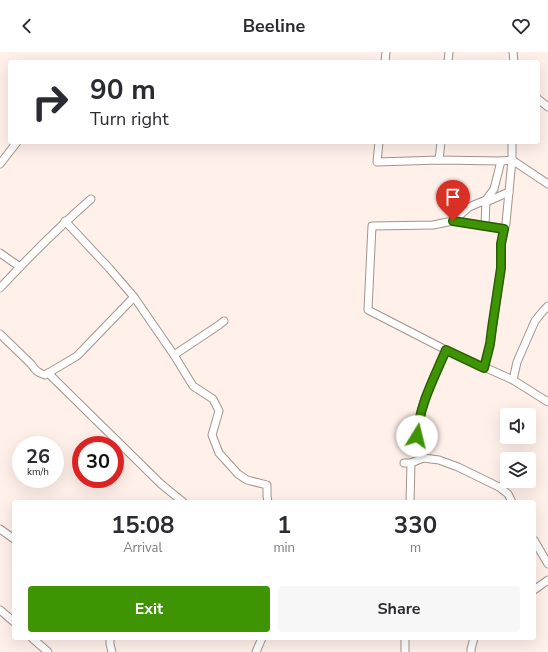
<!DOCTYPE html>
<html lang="en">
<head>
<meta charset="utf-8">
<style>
  :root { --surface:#fff; --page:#f7f7f7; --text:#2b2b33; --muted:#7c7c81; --accent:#3e9402 }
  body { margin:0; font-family:"Nunito Sans",sans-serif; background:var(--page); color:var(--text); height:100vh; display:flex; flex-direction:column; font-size:15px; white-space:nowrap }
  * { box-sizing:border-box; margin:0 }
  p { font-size:13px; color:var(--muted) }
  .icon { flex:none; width:22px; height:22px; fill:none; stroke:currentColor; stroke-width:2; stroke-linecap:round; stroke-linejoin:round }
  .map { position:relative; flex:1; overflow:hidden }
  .sheet { position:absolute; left:12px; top:448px; width:524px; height:140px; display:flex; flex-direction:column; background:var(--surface); border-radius:4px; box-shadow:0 4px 16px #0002 }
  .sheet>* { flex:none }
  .top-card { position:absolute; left:8px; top:8px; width:532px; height:84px; border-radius:4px; box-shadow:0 4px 16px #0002; background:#fff; color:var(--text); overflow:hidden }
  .buttons { position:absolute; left:500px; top:356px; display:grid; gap:8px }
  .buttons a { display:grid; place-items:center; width:36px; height:36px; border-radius:4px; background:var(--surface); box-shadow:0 4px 16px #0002; font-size:20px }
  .speed { position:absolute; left:12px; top:384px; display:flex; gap:8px; font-size:20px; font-weight:700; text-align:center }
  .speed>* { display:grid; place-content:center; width:52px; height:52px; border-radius:50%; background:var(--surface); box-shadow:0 4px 16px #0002; line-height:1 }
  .speed small { font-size:10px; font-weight:400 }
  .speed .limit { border:6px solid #d22; background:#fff; color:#111 }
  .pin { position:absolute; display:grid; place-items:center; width:34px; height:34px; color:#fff; margin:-41px -17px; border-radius:50% 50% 50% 0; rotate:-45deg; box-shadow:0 0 4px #0007 }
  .pin .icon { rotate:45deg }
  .me { position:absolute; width:44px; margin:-22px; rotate:9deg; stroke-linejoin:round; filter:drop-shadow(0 0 3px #0008) }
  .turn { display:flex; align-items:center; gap:14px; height:84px; padding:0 16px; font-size:18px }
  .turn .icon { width:52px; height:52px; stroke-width:2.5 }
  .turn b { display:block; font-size:28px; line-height:34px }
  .eta { display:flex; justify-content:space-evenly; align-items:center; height:68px; text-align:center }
  .eta b { font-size:24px; font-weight:700; line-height:28px }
  .action { display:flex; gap:8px; margin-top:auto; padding:8px 16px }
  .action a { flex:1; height:46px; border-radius:4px; background:var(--accent); color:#fff; font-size:16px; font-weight:700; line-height:46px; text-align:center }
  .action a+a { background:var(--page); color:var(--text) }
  header { display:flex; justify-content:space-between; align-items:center; height:52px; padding:0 16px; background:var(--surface); font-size:18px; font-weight:700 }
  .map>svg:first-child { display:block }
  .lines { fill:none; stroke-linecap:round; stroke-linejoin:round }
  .minor-casing { stroke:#a4938c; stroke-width:9 }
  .minor { stroke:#fff; stroke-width:7 }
  .route-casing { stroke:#286001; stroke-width:10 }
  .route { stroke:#3e9402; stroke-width:7 }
</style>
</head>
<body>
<header><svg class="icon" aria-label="back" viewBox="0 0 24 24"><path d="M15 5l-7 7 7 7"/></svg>Beeline<svg class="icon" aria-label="heart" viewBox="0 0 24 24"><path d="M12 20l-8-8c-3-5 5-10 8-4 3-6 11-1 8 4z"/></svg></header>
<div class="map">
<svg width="548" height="600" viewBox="0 0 548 600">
  <rect width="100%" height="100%" fill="#fff0ea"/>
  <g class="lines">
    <defs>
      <g id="minor">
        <path d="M513,0L514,10"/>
        <path d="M385,10L386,0"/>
        <path d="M448,10L449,0"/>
        <path d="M538,47L548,55"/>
        <path d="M379,90L377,110L439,108L501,109L512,108L548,132"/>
        <path d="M439,108L441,90"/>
        <path d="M501,109L494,137L486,148L469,155L453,169L433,173L372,174L368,258L446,298L513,328L548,350"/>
        <path d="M0,112L17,90"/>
        <path d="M486,150L509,140"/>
        <path d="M65,169L109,216L134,245L174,303L193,334L213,347L219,359L212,383L219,401L238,422L247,428L267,433V444L268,450"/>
        <path d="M453,169L504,177"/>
        <path d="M485,174L486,148"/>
        <path d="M0,201L20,215"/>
        <path d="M0,236C29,205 59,175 91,147"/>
        <path d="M0,282L31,312C35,318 38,321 45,323L77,304L134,245"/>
        <path d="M174,303L219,273L224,269"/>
        <path d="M484,316L490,292L501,216V192L506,171L512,108V90"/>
        <path d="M48,321L161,432L183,450"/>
        <path d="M513,328L517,310L535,269L543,259L548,254"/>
        <path d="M423,406L416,395L418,373L425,346L446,298"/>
        <path d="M404,411H411L423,406L439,408L458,415L499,435L508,442L512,450"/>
        <path d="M410,450L411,411"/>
        <path d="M0,477L14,487"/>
        <path d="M534,488L548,512"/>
        <path d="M534,538L548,528"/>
        <path d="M0,558L14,570"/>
        <path d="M32,586L48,600"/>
        <path d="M110,586V592L112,600"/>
        <path d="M256,600L262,586"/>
        <path d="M405,600V586"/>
        <path d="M471,600V597L474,586"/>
      </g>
    </defs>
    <use href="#minor" class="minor-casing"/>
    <use href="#minor" class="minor"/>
  </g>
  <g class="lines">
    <defs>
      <path id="route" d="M417,384C419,354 434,326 446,298L484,316L490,292L492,276L501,216V192L504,177L453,169"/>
    </defs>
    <use href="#route" class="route-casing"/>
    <use href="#route" class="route"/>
  </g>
</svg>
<div class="buttons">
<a><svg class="icon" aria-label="sound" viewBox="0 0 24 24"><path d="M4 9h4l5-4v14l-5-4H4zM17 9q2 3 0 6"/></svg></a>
<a><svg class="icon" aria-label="layers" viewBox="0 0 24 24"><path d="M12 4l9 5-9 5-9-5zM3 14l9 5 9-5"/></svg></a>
</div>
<div class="speed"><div>26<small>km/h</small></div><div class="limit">30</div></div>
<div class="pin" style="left:453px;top:169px;background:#d93025"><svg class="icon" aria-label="arrive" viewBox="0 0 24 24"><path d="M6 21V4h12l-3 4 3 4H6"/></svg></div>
<svg class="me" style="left:417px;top:384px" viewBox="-20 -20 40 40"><circle r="19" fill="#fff"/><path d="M0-13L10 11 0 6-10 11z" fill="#3e9402"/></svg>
<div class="top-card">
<div class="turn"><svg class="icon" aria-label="right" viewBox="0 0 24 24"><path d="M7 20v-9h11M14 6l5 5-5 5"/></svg><div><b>90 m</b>Turn right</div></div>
</div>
<section class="sheet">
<div class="eta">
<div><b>15:08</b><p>Arrival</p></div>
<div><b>1</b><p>min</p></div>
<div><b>330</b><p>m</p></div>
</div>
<div class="action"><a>Exit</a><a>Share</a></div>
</section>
</div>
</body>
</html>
